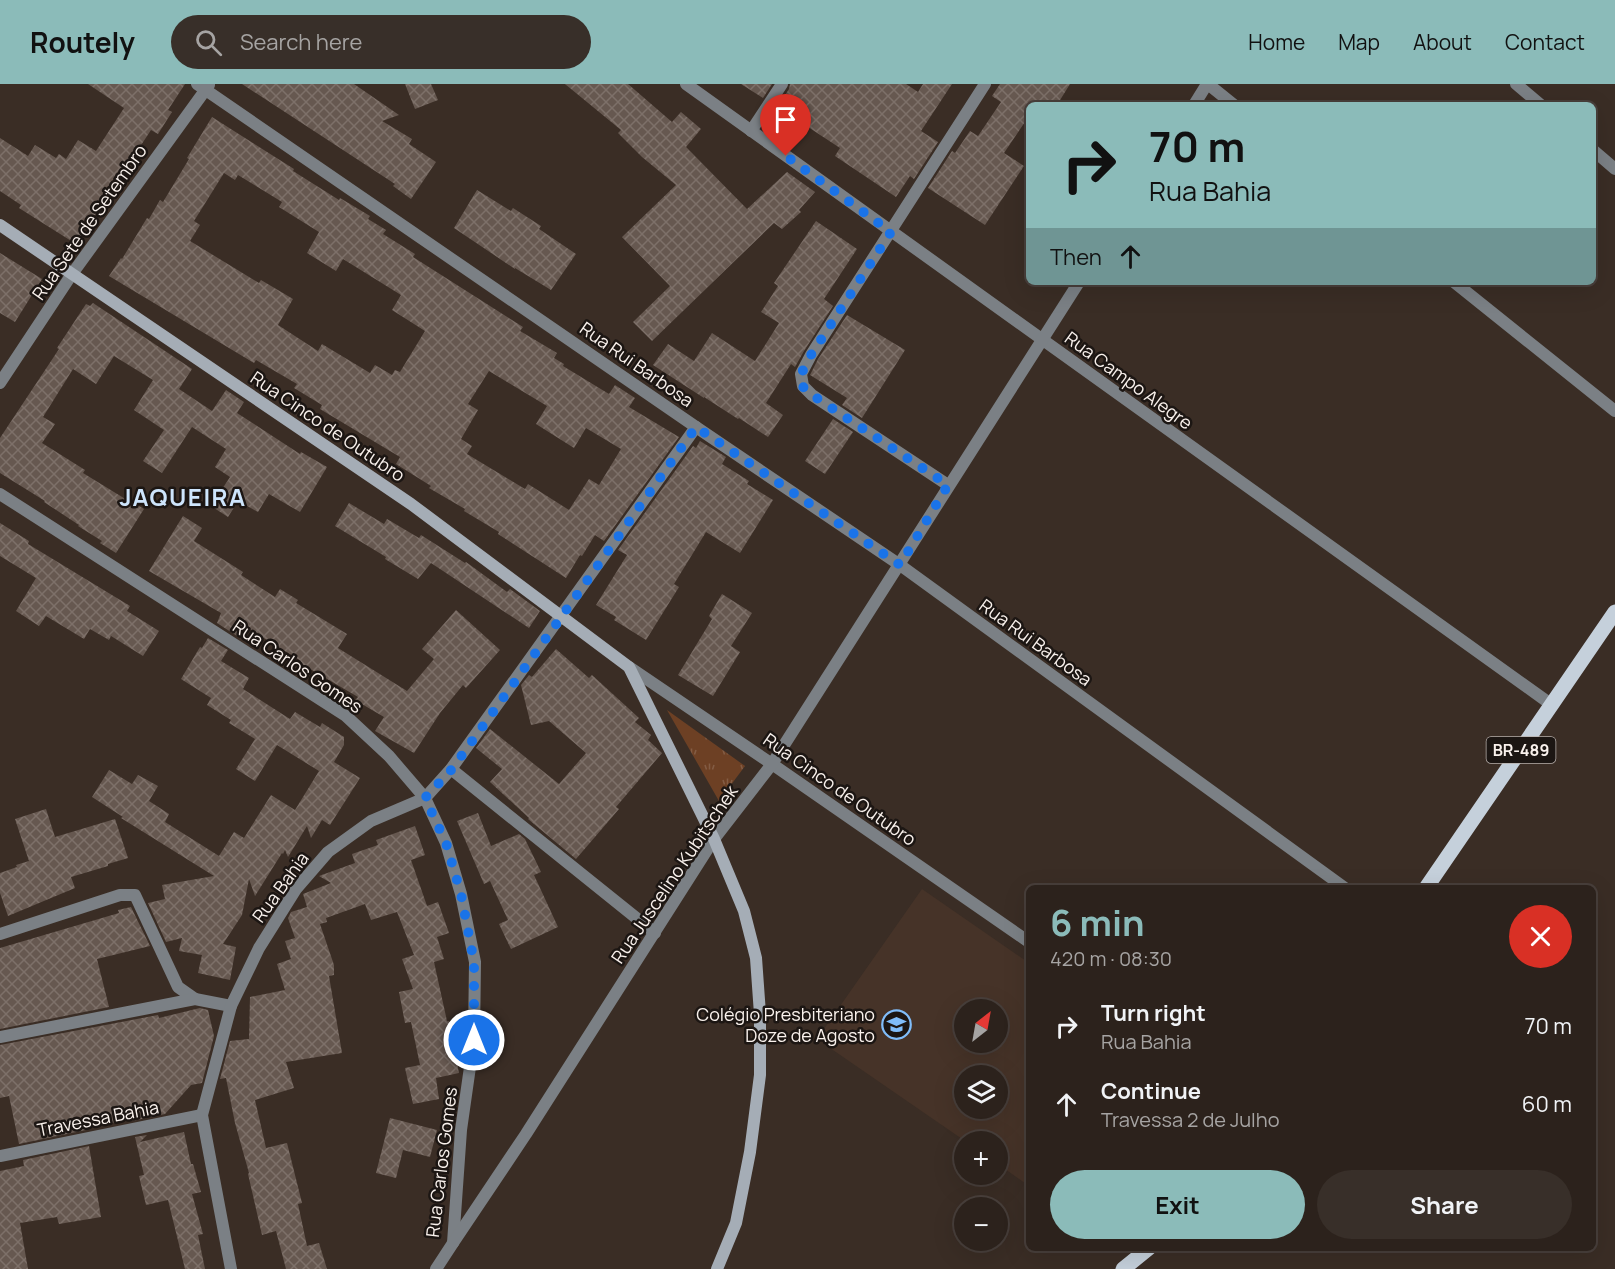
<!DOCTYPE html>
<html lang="en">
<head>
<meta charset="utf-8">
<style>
  :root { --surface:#2c221c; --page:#382f29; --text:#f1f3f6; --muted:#a6a4a3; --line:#483f3b; --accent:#8bbbb9 }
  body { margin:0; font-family:Manrope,sans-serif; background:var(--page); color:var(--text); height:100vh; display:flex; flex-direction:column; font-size:22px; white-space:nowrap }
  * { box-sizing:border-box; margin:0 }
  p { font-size:20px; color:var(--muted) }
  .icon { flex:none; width:33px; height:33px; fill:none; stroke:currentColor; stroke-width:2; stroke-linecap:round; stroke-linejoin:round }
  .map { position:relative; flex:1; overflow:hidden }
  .sheet { position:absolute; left:1026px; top:801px; width:570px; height:366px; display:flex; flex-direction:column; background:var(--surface); border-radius:9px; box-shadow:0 6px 24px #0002,0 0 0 2px var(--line) }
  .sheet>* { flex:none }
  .guide { position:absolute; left:1026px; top:18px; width:570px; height:183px; border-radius:9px; box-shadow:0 6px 24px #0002,0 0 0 2px var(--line); background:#8bbbb9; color:#111; overflow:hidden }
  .needle { width:39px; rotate:31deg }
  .tools { position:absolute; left:954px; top:915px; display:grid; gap:12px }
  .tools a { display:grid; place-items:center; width:54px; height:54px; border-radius:50%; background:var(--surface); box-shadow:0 6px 24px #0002,0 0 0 2px var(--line); font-size:30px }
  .pin { position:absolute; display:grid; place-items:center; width:51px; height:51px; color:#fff; margin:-62px -26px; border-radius:50% 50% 50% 0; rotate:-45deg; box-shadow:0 0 6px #0007 }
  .pin .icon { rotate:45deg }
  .me { position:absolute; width:66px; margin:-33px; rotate:0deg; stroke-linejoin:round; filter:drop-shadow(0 0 4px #0008) }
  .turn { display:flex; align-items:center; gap:21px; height:126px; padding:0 24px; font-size:27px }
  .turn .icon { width:78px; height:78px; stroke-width:2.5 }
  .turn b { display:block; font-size:42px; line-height:51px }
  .then { display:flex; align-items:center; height:57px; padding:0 24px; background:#0003; gap:12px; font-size:22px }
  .round { display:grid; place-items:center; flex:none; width:63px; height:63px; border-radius:32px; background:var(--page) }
  .headline { display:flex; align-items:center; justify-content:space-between; height:102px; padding:0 24px }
  h1 { font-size:36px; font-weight:700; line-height:45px; color:var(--accent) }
  .cta { display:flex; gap:12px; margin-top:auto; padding:12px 24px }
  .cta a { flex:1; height:69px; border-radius:36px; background:var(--accent); color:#111; font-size:24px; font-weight:700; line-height:69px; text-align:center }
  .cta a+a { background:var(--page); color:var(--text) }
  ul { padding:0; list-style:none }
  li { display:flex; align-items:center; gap:18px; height:78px; padding:0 24px }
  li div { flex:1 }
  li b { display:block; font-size:22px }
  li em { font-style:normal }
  header { display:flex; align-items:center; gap:36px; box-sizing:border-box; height:84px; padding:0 30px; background:var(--accent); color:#111 }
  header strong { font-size:28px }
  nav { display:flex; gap:33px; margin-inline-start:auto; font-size:21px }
  .search { width:420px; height:54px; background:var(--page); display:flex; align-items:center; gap:15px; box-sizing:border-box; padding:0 21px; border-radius:33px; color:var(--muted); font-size:22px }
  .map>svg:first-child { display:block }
  .built { fill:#463328; fill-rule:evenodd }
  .park { fill:url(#park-tufts) }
  .building { fill:url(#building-cross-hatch); fill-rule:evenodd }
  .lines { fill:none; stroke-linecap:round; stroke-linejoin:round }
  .street { stroke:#7b8085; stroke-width:12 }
  .secondary { stroke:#a5adb6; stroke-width:12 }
  .primary { stroke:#c5d0db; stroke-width:15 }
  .route { stroke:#1a73e8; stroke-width:10; stroke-dasharray:0 18 }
  .labels { text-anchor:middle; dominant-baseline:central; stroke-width:5; stroke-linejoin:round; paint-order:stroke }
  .shield { fill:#1c1613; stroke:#b7afab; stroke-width:1.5 }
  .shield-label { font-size:16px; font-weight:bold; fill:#f9f1ec }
  .street-label { font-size:18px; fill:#f9f1ec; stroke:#1c1613 }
  .poi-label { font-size:18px; fill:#f9f1ec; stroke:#1c1613; text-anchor:end }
  .district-label { font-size:24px; font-weight:bold; letter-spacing:1.5px; fill:#cee5fc; stroke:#1c1613 }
</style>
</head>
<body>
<header>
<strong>Routely</strong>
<div class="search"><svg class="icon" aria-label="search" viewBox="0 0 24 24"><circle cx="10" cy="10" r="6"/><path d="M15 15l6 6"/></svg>Search here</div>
<nav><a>Home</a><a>Map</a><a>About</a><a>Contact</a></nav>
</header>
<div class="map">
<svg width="1615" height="1185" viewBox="0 0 1615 1185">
  <defs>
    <pattern id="park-tufts" width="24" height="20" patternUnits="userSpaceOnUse" patternTransform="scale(1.5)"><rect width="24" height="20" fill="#6d4024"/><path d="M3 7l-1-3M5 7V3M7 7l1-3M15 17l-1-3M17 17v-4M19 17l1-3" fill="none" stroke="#835c44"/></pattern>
    <pattern id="building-cross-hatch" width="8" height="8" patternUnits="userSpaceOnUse" patternTransform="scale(1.5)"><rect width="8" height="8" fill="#665850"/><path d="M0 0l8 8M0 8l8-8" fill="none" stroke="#7d7069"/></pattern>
  </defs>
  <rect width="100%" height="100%" fill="#3a2d25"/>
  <path class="built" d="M922,805L1029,879V1102L998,1080V1058L965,1057L817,955ZM964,926H998V958H964ZM964,992H998V1024H964Z"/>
  <path class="park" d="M667,626L745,682L719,717Z"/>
  <g class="building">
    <path d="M88,0H185L168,26L172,28L158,50L151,46L76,160L19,124L21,121L0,107V54L28,72L35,61L56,74L59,70L66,75L78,56L96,67L124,24Z"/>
    <path d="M242,0H354L399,31L382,37L412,55L409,60L436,78L411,115L393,102L395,100Z"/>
    <path d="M405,0H431L438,16L415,25Z"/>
    <path d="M565,0H628L672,38L681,28L701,45L686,63L747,125L787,88L815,108L799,126L801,128L782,145L774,139L652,257L633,238L670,202L622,153L676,101L642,73L618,49L621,46Z"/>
    <path d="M741,0H772L763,14Z"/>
    <path d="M790,0H906L918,8L923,0H952L921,47L938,58L914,95L910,92L896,113L835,72L840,64L802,39L801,42L776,25L789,5Z"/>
    <path d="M1000,0H1070L1057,21H1029V32L1004,69L1024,82L985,141L928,104L952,67L955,69L970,47L978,52L1001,18L992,12Z"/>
    <path d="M212,33L294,85L293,87L339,116L340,114L370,132L368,135L386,146L383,150L415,170L413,173L523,243L520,247L557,269L554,274L564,280L563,282L609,310L615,301L635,314L629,323L679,353L604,457L595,451L582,472L580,471L566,494L498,450L499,448L464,427L465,425L429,404L431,402L396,380L400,373L320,325L322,321L294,304L297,300L256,276L254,279L109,192L121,174L122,175L147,134L149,135L160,116L163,118L189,75L187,74ZM224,89L235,96L238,91L282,118L279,123L319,148L307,169L336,187L343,175L401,211L392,226L425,247L400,288L395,286L392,291L375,281L370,289L322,260L318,267L278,241L293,215L261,196L259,199L190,157L200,141L194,137ZM489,287L547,322L536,340L574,364L586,344L621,365L599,401L589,395L569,426L528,400L525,405L467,370L472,362L461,355L478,326L468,320Z"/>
    <path d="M477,106L511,127L513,124L541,142L539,145L576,170L551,206L515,184V185L454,144Z"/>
    <path d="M816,137L857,165L824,215L833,222L804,267L795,283L791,280L766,319L783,331L768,353L739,334L738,335L704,313V314L653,281L668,260L694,277L712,249L755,277L779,239L761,228L778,202L774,199Z"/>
    <path d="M0,169L42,195L15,238L0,229Z"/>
    <path d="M93,219L192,285L179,305L212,327L226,306L244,318L237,329L300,370L301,368L327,383L300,428L269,410L258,428L238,417L228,433L211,422L230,393L215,383L226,365L192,343L162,389L143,377L164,346L134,326L153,296L114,272L96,300L73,285L43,333L55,340L42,359L85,386L83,389L127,416L128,415L144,425L116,469L100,459L102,457L78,442L79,441L44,418L45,417L0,389V354L59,265L57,264L86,220L90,222Z"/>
    <path d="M847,231L905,266L862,334L842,321L847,314L810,291L818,275Z"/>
    <path d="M833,335L853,348L825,390L805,377Z"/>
    <path d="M700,357L726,373L722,380L749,397L747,400L773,416L740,469L706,448L674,500L679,503L646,556L614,536L616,533L596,521L627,471L618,466L693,362L696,364Z"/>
    <path d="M349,419L384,440L387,435L419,454L421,451L465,479L466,478L507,508L510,505L540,527L529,544L431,479L418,495L385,475L386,473L335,442Z"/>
    <path d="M183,432L202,444L194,457L243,488L241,491L275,513L280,505L298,516L296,519L347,550L338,564L407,607L434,575L422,565L456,526L500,566L466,604L463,601L440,629L414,669L375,647L384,633L355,616L358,613L300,579L301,577L249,545L246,544L243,549L240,547L237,552L217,539L221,529L149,487Z"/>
    <path d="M0,439L29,457L28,460L130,522L127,527L159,547L143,572L111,552L109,556L90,545L84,555L46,532L39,542L16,527L36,494L0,472Z"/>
    <path d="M722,510L752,529L731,562L740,568L713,612L678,591L712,535L709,532Z"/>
    <path d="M208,554L228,566L221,577L249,594L243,605L290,635L295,628L320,643L322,639L344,653V661L334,678L360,694L330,741L322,736L311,754L307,742L288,773L285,766L283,770L282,769L255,812L249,795L242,831L223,860L236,863L230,896L198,889L202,871L179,867L182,854L166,858L148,819L165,815L162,801L214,792L121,734L123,733L92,713L109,686L132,700L138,691L158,702L149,717L169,730L165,738L219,772L234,748L244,754L271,711L295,726L319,687L277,661L255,697L236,685L255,655L229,639L231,636L207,621L211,614L181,595L200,563L202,564Z"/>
    <path d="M556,565L589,594L592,591L639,634L635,638L651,651L648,656L662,669L616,723L619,725L576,775L528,735L529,734L490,698L502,685L476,664L490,645L559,700L586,669L549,637L531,641L521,601L529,591L532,593Z"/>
    <path d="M46,725L55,753L115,735L128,774L108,780V782L71,793L75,804L8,832L0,809V789L17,783L16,781L29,777L15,735Z"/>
    <path d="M478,729L491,762L519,750L525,755L541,788L534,791L558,843L511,865L499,840L508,836L490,797L484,800L457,737Z"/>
    <path d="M415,742L425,771L411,776L427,822L438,818L449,849L437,853L444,875L434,878L447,937H449L457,968L455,969L459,989L436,994L439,1015L413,1020L405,984L420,981L411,938L405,939L399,908L413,905L402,875L414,871L397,828L371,836L365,820L326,834L327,838L320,840L334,881V891L329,892L342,969L286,978L294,1004L255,1016L266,1064L287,1059L302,1119L298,1120L307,1162L319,1159L327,1185H286L276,1147L262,1151L248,1090L249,1089L235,1039L226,994L220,995L230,957L249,955L250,913L285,906L277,880L291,875L285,857L295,854L288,834L291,828L307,823L303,810L331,799L319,792L355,779L352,770L378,761L376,756Z"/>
    <path d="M131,823L150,862L97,875L109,923L0,945V864L119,829L118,826Z"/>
    <path d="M200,924L208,926L214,952L202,999L191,1001L165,1030L132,1037L131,1035L86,1044V1046L19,1060L9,1012L0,1014V961L158,931L159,934Z"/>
    <path d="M390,1034L437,1046L430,1073L403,1066L396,1094L376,1089Z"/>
    <path d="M184,1048L191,1080H193L201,1108L192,1110L203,1150L198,1151L205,1185H185L168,1116L146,1121L139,1092L144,1091L135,1053L147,1051L140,1058Z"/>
    <path d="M89,1062L101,1133L59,1140L57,1133L20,1139L28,1185H0V1087L24,1082L23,1076Z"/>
  </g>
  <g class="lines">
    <g class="street">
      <path d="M197,0L696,343L900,481L1345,804"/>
      <path d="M686,0L1552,621"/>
      <path d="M1208,0L1234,21"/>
      <path d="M1516,0L1541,21"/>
      <path d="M1194,21L1207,0"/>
      <path d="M751,47L782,0"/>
      <path d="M1593,66L1615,85"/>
      <path d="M1454,198L1615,327"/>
      <path d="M0,299L72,190L209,1"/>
      <path d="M948,401L812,311L803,302L801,290L811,271L985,0"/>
      <path d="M0,410L346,632L389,672L425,714L446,759L461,810L475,878L474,955L461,1046L453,1159L436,1185"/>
      <path d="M629,583L772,680L1029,858"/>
      <path d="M451,685L655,849"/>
      <path d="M0,850L120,811H135L178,903L195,915"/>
      <path d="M0,953L195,915L231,922"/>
      <path d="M0,1072L202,1031"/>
      <path d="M453,1159L526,1050L714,755L772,680L1079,198"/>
      <path d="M231,1185L202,1031L231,922L259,864L296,805L328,768L371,737L425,714L451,685L696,343"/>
    </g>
    <path class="secondary" d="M0,141L411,420L629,583L714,755L744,827L756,874L760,930V991L750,1068L736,1139L717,1185"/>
    <g class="primary">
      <path d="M1426,804L1615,528"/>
      <path d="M1123,1185L1149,1164"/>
    </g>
  </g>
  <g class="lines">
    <path class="route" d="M474,956V878L461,810L446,759L425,714L452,685L562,532L696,343L900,481L948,401L812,311L802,302L801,290L811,271L891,148L786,72"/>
  </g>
  <defs>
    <symbol id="school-ring" viewBox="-11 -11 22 22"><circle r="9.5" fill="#1c1613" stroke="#80bdfa" stroke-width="1.5"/><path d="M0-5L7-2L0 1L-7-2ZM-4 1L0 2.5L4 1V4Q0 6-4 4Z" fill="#80bdfa"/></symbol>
  </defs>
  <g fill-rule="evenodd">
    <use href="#school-ring" x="880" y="924" width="33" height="33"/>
  </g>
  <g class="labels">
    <rect class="shield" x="1486.5" y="653" width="69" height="26" rx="4.5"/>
    <g class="shield-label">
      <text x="1521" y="666">BR-489</text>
    </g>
    <g class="street-label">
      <text transform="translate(89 138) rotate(-55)">Rua Sete de Setembro</text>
      <text transform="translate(637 280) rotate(35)">Rua Rui Barbosa</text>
      <text transform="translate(1129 296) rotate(36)">Rua Campo Alegre</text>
      <text transform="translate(328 342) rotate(34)">Rua Cinco de Outubro</text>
      <text transform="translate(1036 558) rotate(36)">Rua Rui Barbosa</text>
      <text transform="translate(298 582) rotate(34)">Rua Carlos Gomes</text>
      <text transform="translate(840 705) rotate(35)">Rua Cinco de Outubro</text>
      <text transform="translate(674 790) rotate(-56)">Rua Juscelino Kubitschek</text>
      <text transform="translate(280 803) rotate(-54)">Rua Bahia</text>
      <text transform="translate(98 1034) rotate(-11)">Travessa Bahia</text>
      <text transform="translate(441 1078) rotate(-83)">Rua Carlos Gomes</text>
    </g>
    <g class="poi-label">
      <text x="875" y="930">Colégio Presbiteriano<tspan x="875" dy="21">Doze de Agosto</tspan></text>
    </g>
    <g class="district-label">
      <text x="183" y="412">JAQUEIRA</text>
    </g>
  </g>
</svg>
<div class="tools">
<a><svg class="needle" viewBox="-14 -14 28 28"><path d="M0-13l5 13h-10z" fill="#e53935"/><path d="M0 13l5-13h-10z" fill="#a6a4a3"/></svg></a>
<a><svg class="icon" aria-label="layers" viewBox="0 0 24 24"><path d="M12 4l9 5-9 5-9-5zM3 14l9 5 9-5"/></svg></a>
<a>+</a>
<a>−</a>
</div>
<div class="pin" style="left:786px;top:72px;background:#d93025"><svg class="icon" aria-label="arrive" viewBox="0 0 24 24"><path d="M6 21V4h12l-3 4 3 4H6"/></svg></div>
<svg class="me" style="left:474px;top:956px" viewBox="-20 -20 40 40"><circle r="17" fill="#1a73e8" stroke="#fff" stroke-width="3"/><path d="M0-11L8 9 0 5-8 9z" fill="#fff"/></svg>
<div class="guide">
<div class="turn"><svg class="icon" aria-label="right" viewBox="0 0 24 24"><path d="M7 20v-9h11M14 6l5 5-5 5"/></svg><div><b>70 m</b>Rua Bahia</div></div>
<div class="then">Then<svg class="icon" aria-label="ahead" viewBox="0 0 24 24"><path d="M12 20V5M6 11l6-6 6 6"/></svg></div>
</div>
<section class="sheet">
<div class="headline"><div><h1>6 min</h1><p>420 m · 08:30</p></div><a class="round" style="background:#d93025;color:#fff"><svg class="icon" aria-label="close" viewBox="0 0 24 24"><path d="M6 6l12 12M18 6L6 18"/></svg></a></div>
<ul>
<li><svg class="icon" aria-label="right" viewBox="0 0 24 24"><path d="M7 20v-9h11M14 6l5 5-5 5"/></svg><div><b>Turn right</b><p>Rua Bahia</p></div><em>70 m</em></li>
<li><svg class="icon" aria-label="ahead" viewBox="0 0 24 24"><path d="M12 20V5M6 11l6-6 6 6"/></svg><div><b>Continue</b><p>Travessa 2 de Julho</p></div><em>60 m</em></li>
</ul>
<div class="cta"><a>Exit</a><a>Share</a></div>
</section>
</div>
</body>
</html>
